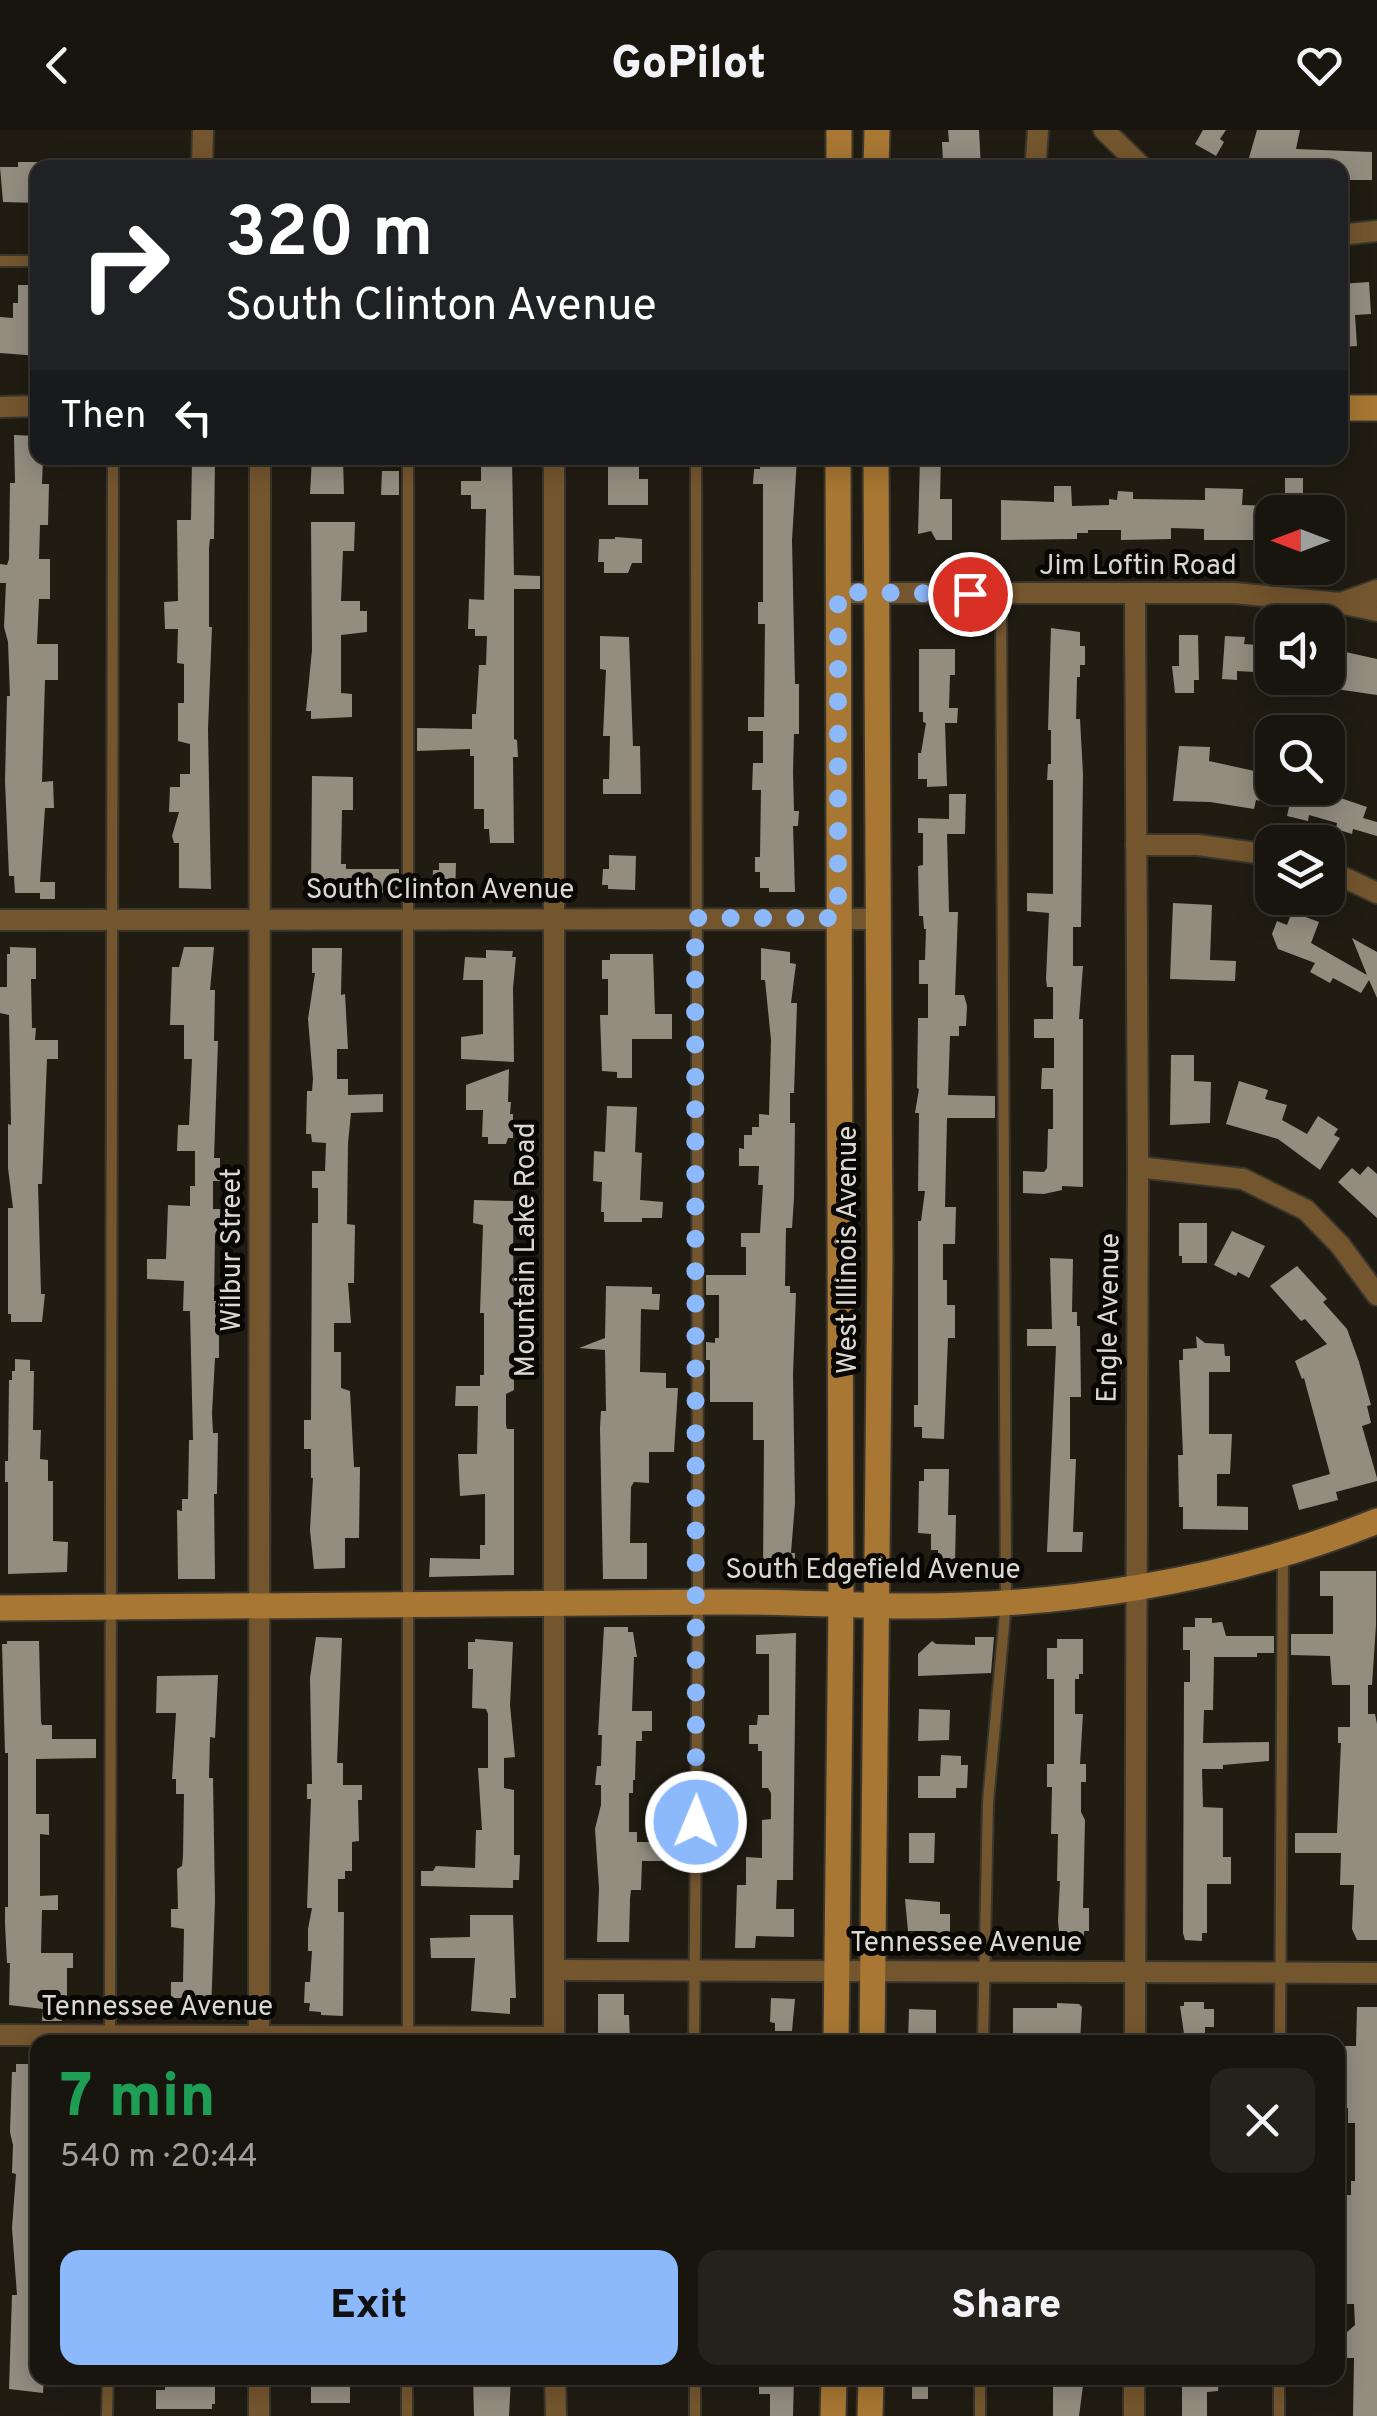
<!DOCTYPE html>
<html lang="en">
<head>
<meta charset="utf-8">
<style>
  :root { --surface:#18150e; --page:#25221c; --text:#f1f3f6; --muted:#9f9f9e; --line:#36342e; --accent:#8bb9fc }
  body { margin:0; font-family:Overpass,sans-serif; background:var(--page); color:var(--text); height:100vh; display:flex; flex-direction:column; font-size:38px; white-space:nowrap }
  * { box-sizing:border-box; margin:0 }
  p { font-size:32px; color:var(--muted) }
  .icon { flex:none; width:55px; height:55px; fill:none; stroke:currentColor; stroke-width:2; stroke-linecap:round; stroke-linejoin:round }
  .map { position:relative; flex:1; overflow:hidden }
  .panel { position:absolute; left:30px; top:1905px; width:1315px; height:350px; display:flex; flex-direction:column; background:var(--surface); border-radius:20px; box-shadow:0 5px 25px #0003,0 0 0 2px var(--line) }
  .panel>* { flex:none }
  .hud { position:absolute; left:30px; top:30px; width:1318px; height:305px; border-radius:20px; box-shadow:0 5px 25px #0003,0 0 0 2px var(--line); background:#202124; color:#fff; overflow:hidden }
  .needle { width:65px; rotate:270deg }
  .buttons { position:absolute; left:1255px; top:365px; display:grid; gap:20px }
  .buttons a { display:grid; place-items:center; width:90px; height:90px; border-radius:20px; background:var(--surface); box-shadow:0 5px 25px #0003,0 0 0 2px var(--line); font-size:50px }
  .pin { position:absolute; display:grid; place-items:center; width:85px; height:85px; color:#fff; margin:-42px; border:5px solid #fff; border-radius:50%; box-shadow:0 2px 10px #0007 }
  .me { position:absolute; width:110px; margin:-55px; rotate:1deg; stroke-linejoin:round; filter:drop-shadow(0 0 8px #0008) }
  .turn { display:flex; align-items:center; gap:35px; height:210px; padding:0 30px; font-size:45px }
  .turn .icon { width:130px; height:130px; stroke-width:2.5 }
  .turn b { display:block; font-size:70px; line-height:85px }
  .then { display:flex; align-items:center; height:95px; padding:0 30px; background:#0003; gap:20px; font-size:38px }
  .round { display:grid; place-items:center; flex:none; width:105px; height:105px; border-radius:20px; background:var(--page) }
  .head { display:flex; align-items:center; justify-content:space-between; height:170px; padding:0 30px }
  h1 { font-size:60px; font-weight:800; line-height:75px; color:#1e9e55 }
  .button { display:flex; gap:20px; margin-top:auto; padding:20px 30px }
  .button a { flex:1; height:115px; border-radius:20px; background:var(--accent); color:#111; font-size:40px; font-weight:800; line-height:115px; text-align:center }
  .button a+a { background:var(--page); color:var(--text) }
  header { display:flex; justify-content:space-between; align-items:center; height:130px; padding:0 30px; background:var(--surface); font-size:45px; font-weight:800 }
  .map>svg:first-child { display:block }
  .building { fill:#938d80 }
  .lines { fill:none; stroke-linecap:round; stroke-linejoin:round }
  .lane-casing { stroke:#3a362d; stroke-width:14 }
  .street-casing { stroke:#3a362d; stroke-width:24 }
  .secondary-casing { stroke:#3a362d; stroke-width:29 }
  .lane { stroke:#74562e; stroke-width:10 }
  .street { stroke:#74562e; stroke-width:20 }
  .secondary { stroke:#a77733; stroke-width:25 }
  .route { stroke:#8bb9fc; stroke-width:18; stroke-dasharray:0 32.4 }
  .labels { text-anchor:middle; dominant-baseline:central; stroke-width:10; stroke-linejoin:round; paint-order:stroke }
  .street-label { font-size:28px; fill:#dbd8d1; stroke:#080704 }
</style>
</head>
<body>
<header><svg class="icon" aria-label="back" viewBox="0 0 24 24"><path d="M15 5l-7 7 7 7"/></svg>GoPilot<svg class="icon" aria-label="heart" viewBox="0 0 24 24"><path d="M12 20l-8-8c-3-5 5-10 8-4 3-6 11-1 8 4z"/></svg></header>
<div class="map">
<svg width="1377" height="2286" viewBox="0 0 1377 2286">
  <rect width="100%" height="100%" fill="#201c12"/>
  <g class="building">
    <path d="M948,0H979L981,38H954L953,31L943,32L942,12H949Z"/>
    <path d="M1203,0H1226L1220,9L1224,12L1216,26L1195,14Z"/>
    <path d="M1257,0H1300L1296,19L1372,22V50H1340V38H1246Z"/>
    <path d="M18,32H38L37,73L3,72L0,37H18Z"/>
    <path d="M1369,152L1371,184L1355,185L1357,216L1340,217V154Z"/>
    <path d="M18,155H38V226L0,223V187L13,188V173H18Z"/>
    <path d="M14,305L38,306V328H43L42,354H49L48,395H40L39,429H50V469H39L37,514H58V550H45L42,652L53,651L54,678H45L40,752H55V769H40V763H15L14,746H9L5,651L7,566H10L8,512L4,497L6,453H0V434L7,435L9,429L10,353H15Z"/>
    <path d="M192,328H215L214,409H210L209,418V497H212L208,599L211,759L179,758V713H174L172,706L179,682H169L170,657H180V644H190V614L178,611V573H184V534L177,533L178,499H165L164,472L178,471L177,390H191Z"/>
    <path d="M312,328H343L344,364H310Z"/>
    <path d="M481,328H512L514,445L540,446V459H514V609L517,610L518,627H513L514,713H490L489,699H484V679H474V626H470V619L417,621V598L472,599V584H476L479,535H486L487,506H475V499H468L469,469L484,470L486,379H471V365H461V351H481Z"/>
    <path d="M608,328H639V349H648V375H608Z"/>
    <path d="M760,328H797L792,410L795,554H799V604H794L793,642L794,681H799L798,696H793L795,762H769V758H760V742H755V727H760L761,660H752L753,633H763V601H748V587H764L765,494H758V472H763V354H753L754,339H760Z"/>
    <path d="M920,328H941L940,369H952V410H936L931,401L918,404Z"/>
    <path d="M382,341H399V365H381Z"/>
    <rect x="1285" y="348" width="18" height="34"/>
    <path d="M1054,356H1071L1072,376L1109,375V369L1117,370L1118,361L1133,362V369L1205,370V358L1243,359L1242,375L1272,376V410H1204V399L1171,398V409L1121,410V400H1088V403H1077V409L1001,410V370L1054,372Z"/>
    <path d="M1328,390H1344L1343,411H1328Z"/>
    <path d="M311,392H355L354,421H343L341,471H360V481H367V502L341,505V563L352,564V587L311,589V581H306L312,520Z"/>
    <path d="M615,407L642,409V433H632L628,443H604V432H598L599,409H615Z"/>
    <path d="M1051,498L1080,502V516H1085V535H1080V547H1077L1076,589H1080L1083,644L1081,797H1073V836H1083L1079,889H1083V1057L1062,1056V1060L1044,1064L1023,1063V1041L1044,1042L1047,1038L1048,999H1053V959H1041L1042,938H1054V908H1034V889H1053V857H1047L1046,849L1049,783L1027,781V763L1053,764V650H1047L1048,634H1051V600H1048Z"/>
    <path d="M1179,505H1198L1199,550H1194V563H1175L1172,536H1179Z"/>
    <path d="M600,506L629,507L633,616H640L641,664H603V649H609L610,606H603L606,540L600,539Z"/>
    <path d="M1225,506L1245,507L1244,514L1272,516V543L1237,541V550L1222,549Z"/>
    <path d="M919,519H955V545H950L949,578H958L957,593H945L947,656L927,657V649H918V623H921L926,593L923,592V582H919Z"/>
    <path d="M1341,521L1377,529V565L1329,558L1331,546L1328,542L1332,525L1340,527Z"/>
    <path d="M1179,616L1210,617L1209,631L1259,642L1257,655L1287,660L1311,658L1367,677L1363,688L1377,692V706L1353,699L1352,704L1336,699L1337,693L1309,685L1308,691L1287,686L1289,677L1256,670L1254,679L1210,672L1173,671Z"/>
    <path d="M312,646L353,647V680H342L341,734H346V739H399V763L311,761Z"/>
    <path d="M949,664H966L965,704H947L949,782H958L955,865H964L967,876L966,896H959V906H950L948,965L995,966V988H947L945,1077H956L955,1114H943V1150H947V1175H955V1208H948L944,1309L922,1308V1297H914V1275H918V1091H921L925,1061H918L919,983H915L919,959L917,958L918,888H928V854H919V830H925L926,799H924L923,786H919L918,736L923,735V703H918V688L949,689Z"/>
    <path d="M609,725L636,726L635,760L608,759V755H602L603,739H609Z"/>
    <path d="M439,733H456L455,766L432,765L433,740H439Z"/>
    <path d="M1173,773L1212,775L1210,830L1236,831L1235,851L1170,849Z"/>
    <path d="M1292,782L1319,792L1311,813L1367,845L1352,808L1377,822V868L1369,850L1361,863L1333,848L1330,853L1310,842L1315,833L1278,819L1272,804L1277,791L1287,795Z"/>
    <path d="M10,817L36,818V849H31L32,898H36L35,910H58V929H47L42,1054H38L41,1164H45L42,1192H11V1184H8V1078H13L8,1038V994L11,995L9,885L0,883V857H7V824H10Z"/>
    <path d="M184,817H214L210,860H215L214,911H218L214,1028H220V1051H213V1079H221V1106H215L214,1171H219V1228H215L212,1283L213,1303H218L217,1364H214L215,1449H178L177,1380L182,1381V1369H188L189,1310H193L190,1181H183L184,1151L147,1149V1129H166L168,1075L190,1076V1056H195V1021H177L178,995H189L192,929H184V895H170L172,837H179Z"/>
    <path d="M312,818H342L341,865L345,864L348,919H337V949H348V965L383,964V982L351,983L348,1013L347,1094L355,1095L354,1153H348L351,1193H334V1222H341V1258L350,1261L354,1337H360L359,1408H345V1438L314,1439L310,1400L313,1348H311V1319H304V1290H311L312,1093H318V1058H312V1041H325L326,1013L312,1012L311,1004H306L307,961H312L313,949L308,889L315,843H312Z"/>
    <path d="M761,818L790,822V833L796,834L791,873H797L794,963H790V993H795L794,1068L792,1098H786L785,1156H790V1163H796L793,1245L795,1373L791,1423H795V1444L763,1443L764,1310H753V1272H710V1230H706V1212L715,1213V1208H719V1165H706V1145H746V1117H741V1103H760L763,1055H758L759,1036H739V1018L744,1019V1005H752V997H759V984L769,985L771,910L765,850H761Z"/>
    <path d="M486,820L513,821L512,827H516L513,858L514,932L461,929V907L483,904V850H463L465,827L486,828Z"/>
    <path d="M610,824H653L655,884H672V909H632V948H617V942L602,941L600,885H608V849H602V830H610Z"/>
    <path d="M1171,925H1194V951L1211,952L1210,993L1170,995Z"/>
    <path d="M509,939L508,972H511L510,984H513V1008H508L506,1014H488V1007H482L483,980H466V955Z"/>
    <path d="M1239,951L1268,960L1265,969L1287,975L1282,990L1307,1004L1318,986L1338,999L1334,1005L1340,1008L1320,1040L1278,1009L1226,994Z"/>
    <path d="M607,976L637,977L635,1022L642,1023L640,1070L663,1072L662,1088H642V1092H604V1082H601L602,1052L593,1051L594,1021L605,1022Z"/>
    <path d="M1368,1036L1377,1044V1088L1338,1052L1352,1038L1360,1045Z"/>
    <path d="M474,1070L513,1071L514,1260L506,1264V1295L507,1299H514V1445L429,1447L430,1428L480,1429V1415H485V1364L460,1366L458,1324H477L478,1276H455L456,1256H480V1245H484V1183H480L483,1095L473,1093Z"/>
    <path d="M1179,1093H1207V1133H1182V1126H1179Z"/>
    <path d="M1232,1101L1265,1116L1249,1148L1238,1142L1236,1146L1214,1135Z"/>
    <path d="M1050,1128L1073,1129L1072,1182H1077V1196H1080L1081,1267H1070V1329H1076L1073,1402H1083L1082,1422H1047L1056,1216H1027V1199H1052Z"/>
    <path d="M1297,1136L1327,1169L1323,1172L1347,1199L1359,1232L1371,1275L1367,1276L1371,1293L1362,1296L1377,1348V1351L1336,1362L1338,1370L1299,1380L1292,1355L1330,1344L1304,1248L1302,1249L1295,1231L1327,1214L1305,1189L1301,1191L1270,1156Z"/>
    <path d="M606,1156L652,1157V1164H660L659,1180L641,1179L640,1242L666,1243V1258H678L674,1322H649V1353L634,1352L631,1357L630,1413H647V1449H603L600,1298L601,1281H606L605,1220L579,1218L605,1208Z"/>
    <path d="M1196,1206L1205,1213L1224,1214L1225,1226H1230V1242H1209V1304H1232L1230,1344H1217V1376L1248,1377V1400L1183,1399V1377H1179L1178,1325H1183L1179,1230H1183V1219L1197,1218Z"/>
    <path d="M15,1229L30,1230V1241H34L33,1300H41L40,1329L48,1330V1351H53V1411L68,1412L67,1442L8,1444V1352H5V1331H8L9,1250H12V1241H15Z"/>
    <path d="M924,1339H949L948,1385H956L955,1435H938V1420H931V1404L918,1403L919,1351H924Z"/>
    <path d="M1320,1441H1376V1495L1372,1555H1368V1584H1375L1377,1594V1810H1357L1352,1799L1354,1755H1340L1341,1723H1295V1703H1337L1341,1613H1338V1597H1350V1555H1332L1330,1526L1291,1525V1504H1333V1466H1320Z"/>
    <path d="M1195,1488H1212V1493L1222,1492L1226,1506H1274V1523H1257V1527H1214L1213,1580H1204L1203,1613L1269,1612V1631L1223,1635V1639H1202L1203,1677L1223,1678V1727H1231V1754H1207V1803H1202V1811L1185,1810L1183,1803L1184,1552H1190V1520H1183V1497H1195Z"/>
    <path d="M604,1497H628V1502H633L637,1527H634L632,1581H652V1601H642V1611H636L635,1650H633V1663H629V1702H637V1712H671V1703L687,1704V1726H671V1731H642L641,1760H631L630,1769L629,1812H597L599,1758L595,1699L601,1675V1655H595L597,1636H601L602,1605H598Z"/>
    <path d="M796,1503L793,1750H777L776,1779H794V1807L756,1806L755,1818H735L737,1755H746V1727L762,1728V1690L771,1689V1663L768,1658H762V1621H758V1614H749V1595H757L758,1585H769V1524H756V1505Z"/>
    <path d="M316,1507L342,1508L337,1633H343V1655H362V1670H358L359,1711L352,1712V1741H345V1749H338V1782H344L343,1886L321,1885V1882L309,1881L310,1873H304L305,1852H310L312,1821H308V1799L312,1778H307L311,1669H307V1654H312L310,1548Z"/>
    <path d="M975,1507H994L991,1543L918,1546V1524L932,1511L936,1514L975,1515Z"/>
    <path d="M475,1509L513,1512L510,1575L515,1627L504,1628V1658L514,1660V1725H520L519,1750H513V1758L421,1756V1741H433L436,1736L475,1738L476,1700H482L478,1638H488V1584L486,1579L472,1578L473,1539H468V1512H475Z"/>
    <path d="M1057,1509H1083V1544H1079V1549H1075V1584H1083L1080,1634H1086V1652H1081V1682L1085,1690L1083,1778H1089V1801H1084V1808H1064V1801H1059L1058,1791L1060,1751H1057L1058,1704H1051L1052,1657H1047V1634H1054V1549H1047V1518H1057Z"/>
    <path d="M7,1511H39L41,1592L42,1595H52V1609H96V1628L36,1629V1684H49V1705L40,1704V1766L58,1765V1780H42L41,1823H73V1838H67V1877H62V1891H42L43,1879L9,1875L10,1833H7L5,1794V1777H8V1623H5L2,1514H7Z"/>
    <path d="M218,1545L215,1608L210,1607L209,1648H213L215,1771L211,1883L183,1882V1868H171V1852H183L184,1799L171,1797V1779H178L177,1739L182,1736L183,1726L184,1664H176V1649H172L176,1583H156L157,1546Z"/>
    <path d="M919,1579L950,1580L949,1610L918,1611Z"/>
    <path d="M941,1625L961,1626V1635H968L967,1658H956V1668H918V1646H940Z"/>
    <path d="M909,1703H935L934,1733H909Z"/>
    <path d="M905,1769L940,1772V1784H950V1806H933V1801H908Z"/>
    <path d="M470,1785H513L516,1868H510V1884L471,1881L475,1828H431L430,1808L470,1807Z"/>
    <path d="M598,1864H624V1885H629L630,1912H598Z"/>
    <path d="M771,1868L795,1869L792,1901H775V1893L770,1892Z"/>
    <path d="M1184,1872H1204V1879H1214V1897H1205V1904H1184L1180,1876H1184Z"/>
    <path d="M1057,1873L1079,1874L1082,1877L1080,1912H1060V1908H1013V1878H1057Z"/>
    <path d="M1357,1877H1377V2286H1353L1354,2228H1338V2210L1355,2195L1354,2174H1343L1340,2103L1342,2065H1351V2051H1355V1993H1348V1978H1344L1343,1939L1344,1916H1356Z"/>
    <path d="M909,1879L936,1880V1912H908Z"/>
    <path d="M16,1934H32V1937H38V2248H44L43,2263L9,2259L12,2165H17L12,2098L16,2044L12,2043L13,2015L10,2002L12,1942H16Z"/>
    <path d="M165,2248L215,2250V2274H212V2279H156V2260H165Z"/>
    <path d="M311,2248L350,2250V2273H311Z"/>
    <path d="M473,2248H511L509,2286H474Z"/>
    <path d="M769,2248H794L793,2286H770V2264H759V2249Z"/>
    <rect x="912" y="2248" width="16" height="21"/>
    <path d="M1056,2248H1084L1079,2286H1053V2256H1056Z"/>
    <path d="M1182,2248H1219L1218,2261L1207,2262V2286H1182Z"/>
  </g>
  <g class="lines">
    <defs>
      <g id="lane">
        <path d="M0,131H38"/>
        <path d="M408,328V1906"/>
        <path d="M110,1907L113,328"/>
        <path d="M694,1912L698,1472L696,328"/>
        <path d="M983,1912L988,1672L1006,1472L1001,464"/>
        <path d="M1280,1912L1283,1424"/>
        <path d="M695,2248V2286"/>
        <path d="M107,2286L108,2248"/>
        <path d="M407,2286V2248"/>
        <path d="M980,2286V2248"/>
        <path d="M1279,2286V2248"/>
      </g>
      <g id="street">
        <path d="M1038,0L1036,28L1038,38"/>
        <path d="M1104,0L1143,38"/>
        <path d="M202,38L203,0"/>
        <path d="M1340,105L1377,101"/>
        <path d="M0,277L38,276"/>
        <path d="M838,463H1234L1340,473L1377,481"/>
        <path d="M1341,473L1377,460"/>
        <path d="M1136,715H1198L1272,725"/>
        <path d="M1328,740L1377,763"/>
        <path d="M0,790L879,789"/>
        <path d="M1138,1037L1243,1049L1306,1080L1340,1115L1377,1165"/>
        <path d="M555,1840L1377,1843"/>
        <path d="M0,1905L554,1907"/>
        <path d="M259,1912L260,328"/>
        <path d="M554,1912V328"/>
        <path d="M1135,1912L1138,1037L1135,463"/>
        <path d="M259,2248V2286"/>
        <path d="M555,2248L556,2286"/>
        <path d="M1134,2286V2248"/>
      </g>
      <g id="secondary">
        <path d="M839,0V38"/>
        <path d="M876,38L877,0"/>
        <path d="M1340,278H1377"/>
        <path d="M0,1478C240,1477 480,1475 720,1472C779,1471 836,1475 894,1476C1056,1478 1227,1452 1377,1391"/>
        <path d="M836,1912L841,1473L838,328"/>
        <path d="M872,1912L880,1131L876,328"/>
        <path d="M833,2286L834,2248"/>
        <path d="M870,2286L871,2248"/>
      </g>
    </defs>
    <use href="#lane" class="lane-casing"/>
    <use href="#street" class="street-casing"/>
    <use href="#secondary" class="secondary-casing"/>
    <use href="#lane" class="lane"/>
    <use href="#street" class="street"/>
    <use href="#secondary" class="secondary"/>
  </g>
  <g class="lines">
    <path class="route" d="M696,1692L695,788H838V462L970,464"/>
  </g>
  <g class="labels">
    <g class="street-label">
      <text x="1138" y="437">Jim Loftin Road</text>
      <text x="440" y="761">South Clinton Avenue</text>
      <text transform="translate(233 1120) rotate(-90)">Wilbur Street</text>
      <text transform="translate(527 1120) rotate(-90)">Mountain Lake Road</text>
      <text transform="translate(849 1120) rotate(-90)">West Illinois Avenue</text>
      <text transform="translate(1110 1188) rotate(-89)">Engle Avenue</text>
      <text x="873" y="1441">South Edgefield Avenue</text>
      <text x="966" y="1814">Tennessee Avenue</text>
      <text x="157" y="1878">Tennessee Avenue</text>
    </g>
  </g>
</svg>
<div class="buttons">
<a><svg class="needle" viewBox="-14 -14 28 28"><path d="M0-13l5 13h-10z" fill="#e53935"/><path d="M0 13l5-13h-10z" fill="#9f9f9e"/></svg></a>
<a><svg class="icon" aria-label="sound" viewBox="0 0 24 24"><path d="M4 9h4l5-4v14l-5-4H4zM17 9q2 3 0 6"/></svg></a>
<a><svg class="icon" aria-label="search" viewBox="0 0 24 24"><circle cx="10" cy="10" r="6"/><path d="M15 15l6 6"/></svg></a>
<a><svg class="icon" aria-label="layers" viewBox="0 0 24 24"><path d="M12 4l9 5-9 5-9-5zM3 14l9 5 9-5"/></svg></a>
</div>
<div class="pin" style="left:970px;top:464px;background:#d93025"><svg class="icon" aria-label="arrive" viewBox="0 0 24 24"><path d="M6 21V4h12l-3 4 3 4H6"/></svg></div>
<svg class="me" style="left:696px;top:1692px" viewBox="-20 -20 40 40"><circle r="17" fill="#8bb9fc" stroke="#fff" stroke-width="3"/><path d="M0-11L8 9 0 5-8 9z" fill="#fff"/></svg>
<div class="hud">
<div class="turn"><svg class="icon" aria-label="right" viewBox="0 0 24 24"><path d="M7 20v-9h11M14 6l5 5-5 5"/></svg><div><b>320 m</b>South Clinton Avenue</div></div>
<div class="then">Then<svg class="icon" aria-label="left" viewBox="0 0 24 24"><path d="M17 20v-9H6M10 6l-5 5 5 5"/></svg></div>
</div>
<section class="panel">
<div class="head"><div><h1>7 min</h1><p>540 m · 20:44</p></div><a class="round"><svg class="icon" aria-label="close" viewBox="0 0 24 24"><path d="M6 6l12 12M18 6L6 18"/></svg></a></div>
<div class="button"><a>Exit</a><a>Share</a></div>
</section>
</div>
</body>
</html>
